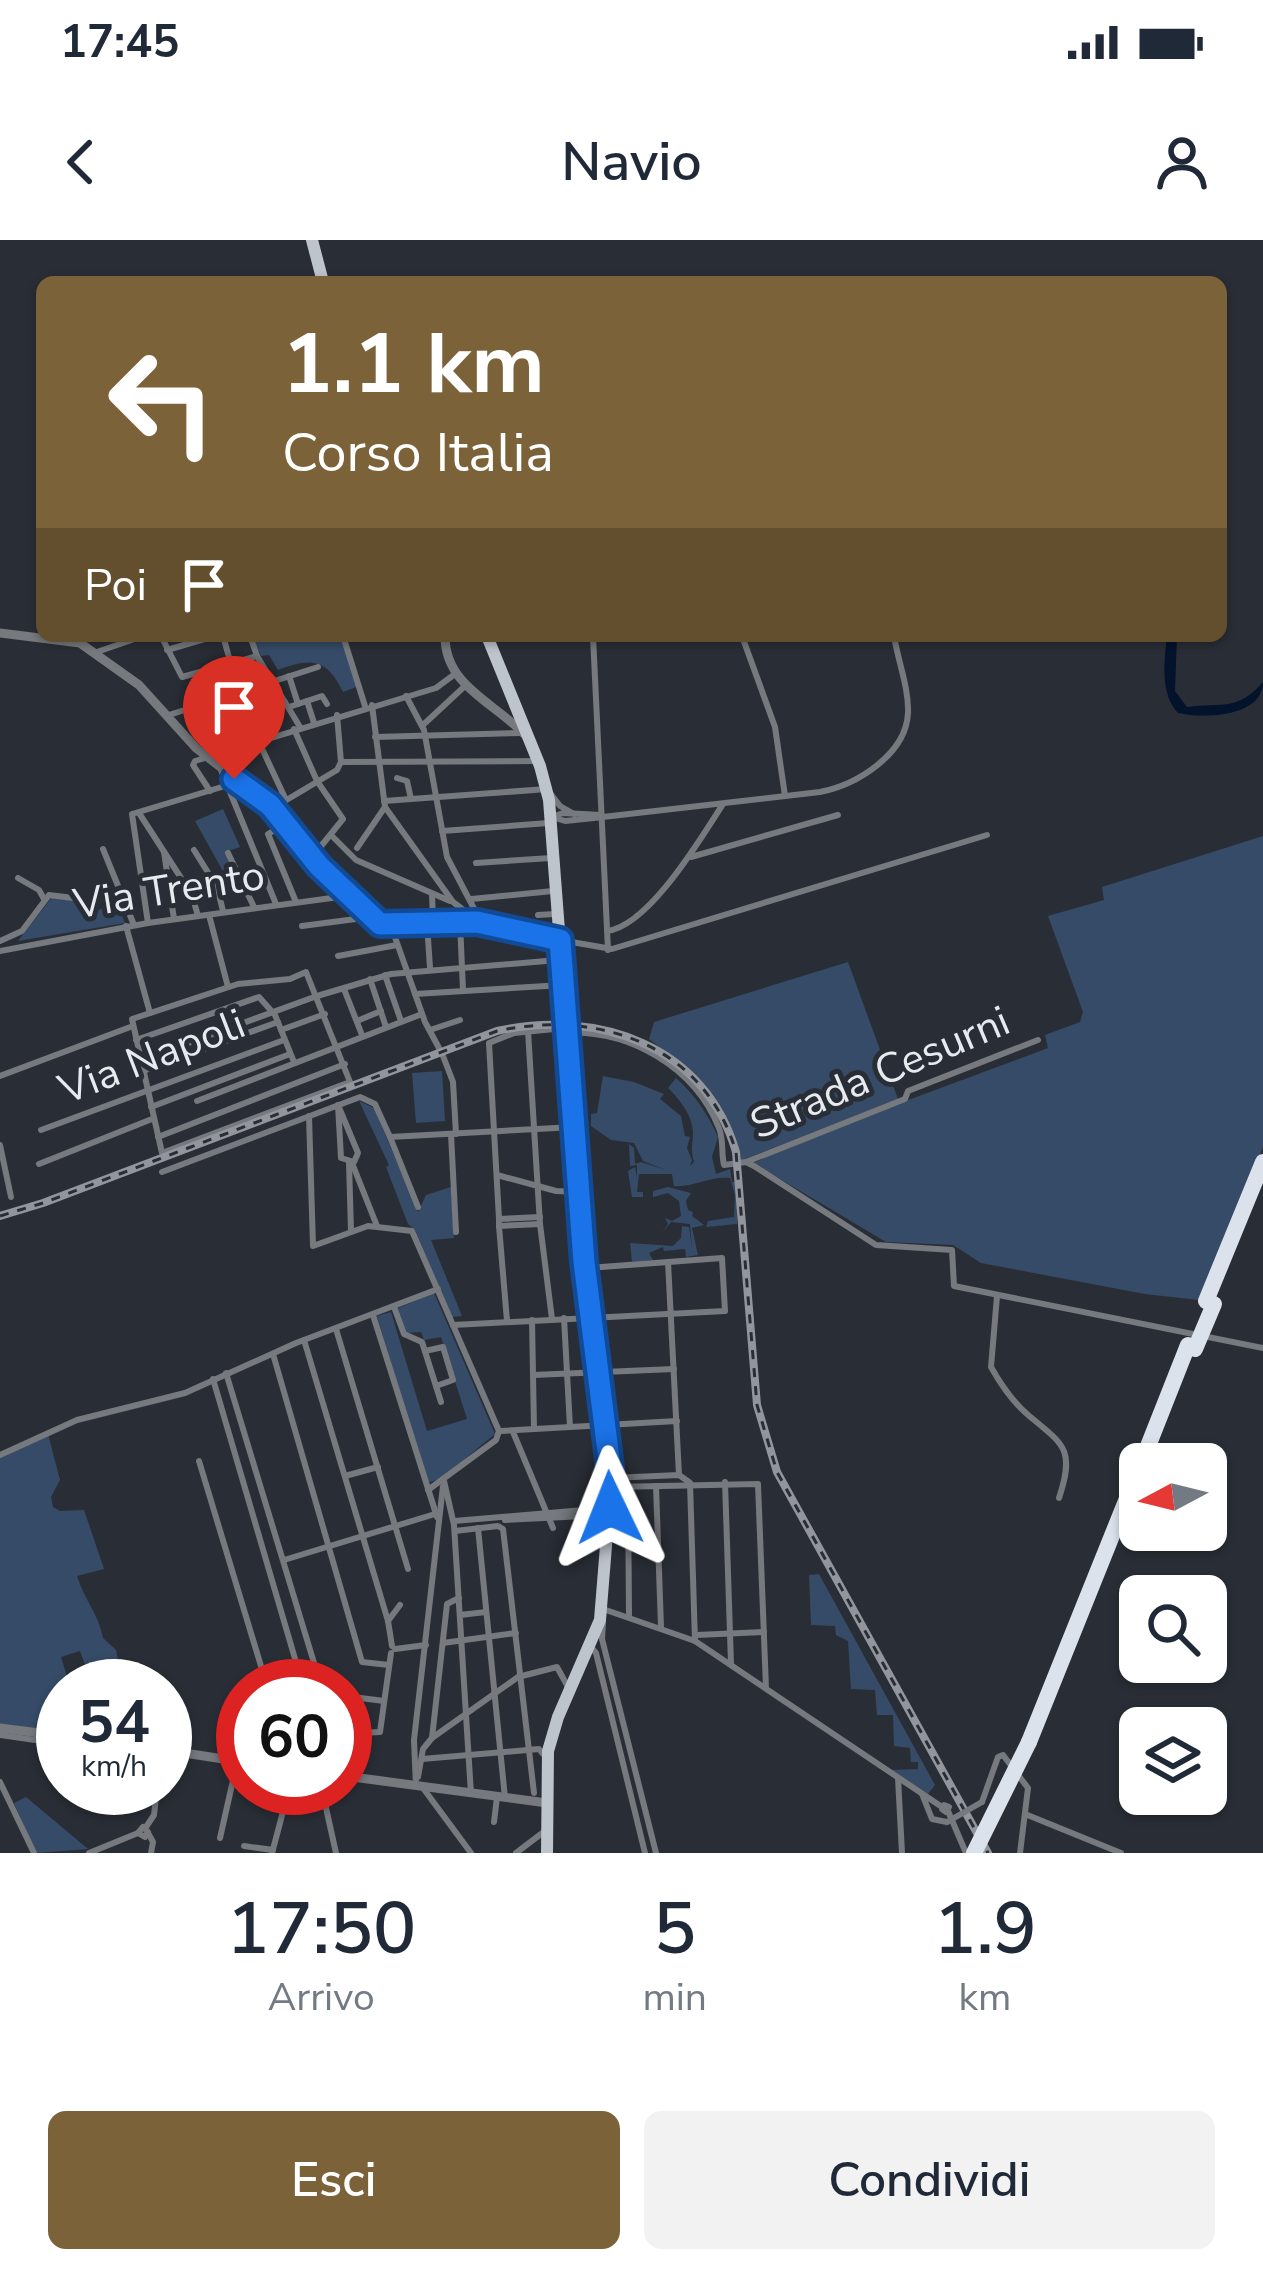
<!DOCTYPE html>
<html lang="it">
<head>
<meta charset="utf-8">
<style>
  :root { --surface:#fff; --page:#f2f2f3; --text:#1f2937; --muted:#747a83; --accent:#7c6239 }
  body { margin:0; font-family:"Nunito Sans",sans-serif; background:var(--page); color:var(--text); height:100vh; display:flex; flex-direction:column; font-size:45px; white-space:nowrap }
  * { box-sizing:border-box; margin:0 }
  p { font-size:39px; color:var(--muted) }
  .icon { flex:none; width:66px; height:66px; fill:none; stroke:currentColor; stroke-width:2; stroke-linecap:round; stroke-linejoin:round }
  .map { position:relative; height:1613px; overflow:hidden }
  .details { display:flex; flex-direction:column; background:var(--surface); flex:1 }
  .details>* { flex:none }
  .hud { position:absolute; left:36px; top:36px; width:1191px; height:366px; border-radius:18px; box-shadow:0 3px 9px #0004; background:#7c6239; color:#fff; overflow:hidden }
  .needle { width:78px; rotate:263deg }
  .tools { position:absolute; left:1119px; top:1203px; display:grid; gap:24px }
  .tools a { display:grid; place-items:center; width:108px; height:108px; border-radius:18px; background:var(--surface); box-shadow:0 3px 9px #0004; font-size:60px }
  .speed { position:absolute; left:36px; top:1419px; display:flex; gap:24px; font-size:60px; font-weight:700; text-align:center }
  .speed>* { display:grid; place-content:center; width:156px; height:156px; border-radius:50%; background:var(--surface); box-shadow:0 3px 9px #0004; line-height:1 }
  .speed small { font-size:30px; font-weight:400 }
  .speed .limit { border:18px solid #d22; background:#fff; color:#111 }
  .pin { position:absolute; display:grid; place-items:center; width:102px; height:102px; color:#fff; margin:-123px -51px; border-radius:50% 50% 50% 0; rotate:-45deg; box-shadow:0 0 12px #0007 }
  .pin .icon { rotate:45deg }
  .me { position:absolute; width:132px; margin:-66px; rotate:358deg; stroke-linejoin:round; filter:drop-shadow(0 0 9px #0008) }
  .turn { display:flex; align-items:center; gap:42px; height:252px; padding:0 48px; font-size:54px }
  .turn .icon { width:156px; height:156px; stroke-width:2.5 }
  .turn b { display:block; font-size:84px; line-height:102px }
  .then { display:flex; align-items:center; height:114px; padding:0 48px; background:#0003; gap:24px; font-size:45px }
  .eta { display:flex; justify-content:space-evenly; align-items:center; height:204px; text-align:center }
  .eta b { font-size:72px; font-weight:600; line-height:84px }
  .primary-button { display:flex; gap:24px; margin-top:auto; padding:24px 48px }
  .primary-button a { flex:1; height:138px; border-radius:18px; background:var(--accent); color:#fff; font-size:48px; font-weight:600; line-height:138px; text-align:center }
  .primary-button a+a { background:var(--page); color:var(--text) }
  .status { display:flex; justify-content:space-between; align-items:center; height:84px; padding:0 60px; background:var(--surface); direction:ltr }
  .status svg { height:33px; fill:currentColor }
  header { display:flex; justify-content:space-between; align-items:center; height:156px; padding:0 48px; background:var(--surface); font-size:54px; font-weight:600 }
  .map>svg:first-child { display:block }
  .green { fill:#364b67 }
  .water { fill:#02132b }
  .lines { fill:none; stroke-linecap:round; stroke-linejoin:round }
  .minor { stroke:#76797d; stroke-width:6 }
  .tertiary { stroke:#76797d; stroke-width:9 }
  .primary { stroke:#bec4cc; stroke-width:12 }
  .motorway { stroke:#dbe2ec; stroke-width:16 }
  .rail-casing { stroke:#92969c; stroke-width:8 }
  .rail { stroke:#292e36; stroke-width:3; stroke-dasharray:9; stroke-linecap:butt }
  .minor-bridge { stroke:#76797d; stroke-width:6 }
  .motorway-bridge { stroke:#dbe2ec; stroke-width:16 }
  .route-casing { stroke:#114b97; stroke-width:30 }
  .route { stroke:#1a73e8; stroke-width:21 }
  .labels { text-anchor:middle; dominant-baseline:central; stroke-width:10; stroke-linejoin:round; paint-order:stroke }
  .street-label { font-size:42px; fill:#e7eaef; stroke:#292e36 }
</style>
</head>
<body>
<div class="status"><b>17:45</b><svg viewBox="0 0 49 12"><path d="M0 12V9h3v3zM5 12V6h3v6zM10 12V3h3v9zM15 12V0h3v12zM26 1h20v11H26zM47 4h2v5h-2z"/></svg></div>
<header><svg class="icon" aria-label="back" viewBox="0 0 24 24"><path d="M15 5l-7 7 7 7"/></svg>Navio<svg class="icon" aria-label="person" viewBox="0 0 24 24"><circle cx="12" cy="8" r="4"/><path d="M4 21q1-7 8-7t8 7"/></svg></header>
<div class="map">
<svg width="1263" height="1613" viewBox="0 0 1263 1613">
  <rect width="100%" height="100%" fill="#292e36"/>
  <g class="green">
    <path d="M252,396L321,400L339,396L359,446L343,452C327,419 312,417 278,430L269,415L261,416Z"/>
    <path d="M223,569L240,607L226,612L242,647L234,651L195,581Z"/>
    <path d="M1263,596V907L1199,1060L1145,1054L981,1023L953,1005L886,1002L753,923L841,885L1048,808L1045,795L1080,782L1083,772L1048,676L1104,660L1102,647Z"/>
    <path d="M53,656L77,661L83,676L117,663L125,683L18,701Z"/>
    <path d="M848,722L898,859L740,921C732,865 691,831 649,799L654,782Z"/>
    <path d="M442,831L445,881L416,883L412,833Z"/>
    <path d="M603,836L634,842L664,854L660,859L681,876L685,896L690,897L687,908L692,920L690,926L694,922C690,909 693,904 693,892C692,874 679,859 668,848L676,838C695,855 708,874 718,897L712,917L716,934L730,929L732,942H738L737,984L706,987L708,981L734,977L735,955L730,938C710,936 691,948 674,946L672,934H639L637,952H643V957H632L628,931L635,927L637,938V925L630,926L629,904L634,908L635,924L641,922L666,930L643,921L634,903L611,900L591,886V874L597,873Z"/>
    <path d="M359,861L374,868L418,972L426,955L451,947L454,998L431,1000L462,1076L452,1077L415,990L408,984L386,927L389,925Z"/>
    <path d="M668,947L691,953L686,961L688,970L693,972L692,976L704,985L692,988L698,1015L686,1017L685,1009L664,1011L663,1007L649,1013L653,1020L632,1022L630,1003L673,1006L681,998L682,986L689,987L692,1007L690,984L671,982L662,993L668,984L665,978L672,981L681,976L679,961L668,953L653,957V951Z"/>
    <path d="M434,1053L495,1194L442,1238L427,1243L377,1076L391,1072L427,1191L467,1179L441,1097L424,1100L421,1092L406,1093L396,1069Z"/>
    <path d="M48,1194L60,1240L51,1257L53,1267L60,1271L84,1270L104,1329L77,1336C84,1359 99,1375 103,1398L116,1410L124,1446H93L80,1411L61,1417L70,1446H63V1493L0,1485V1218Z"/>
    <path d="M819,1334L935,1545L927,1555L890,1530L918,1529V1522H911L910,1508L894,1506L893,1475H877L875,1450L851,1449L848,1401L836,1395L835,1386L811,1385L809,1335Z"/>
    <path d="M26,1557L88,1609L36,1613L14,1563Z"/>
  </g>
  <path class="water" d="M1167,396H1177L1175,451L1187,467C1222,462 1237,472 1263,442C1263,477 1204,479 1178,473C1160,454 1164,421 1167,396Z"/>
  <g class="lines">
    <g class="minor">
      <path d="M161,396L182,437L257,416"/>
      <path d="M223,396L253,502"/>
      <path d="M250,396L257,416L300,487"/>
      <path d="M307,396H330"/>
      <path d="M343,396L365,466"/>
      <path d="M593,396L608,710"/>
      <path d="M742,396L775,487L785,556"/>
      <path d="M167,410L215,396"/>
      <path d="M94,413L143,396"/>
      <path d="M289,436L298,464"/>
      <path d="M406,456L424,490L447,617L480,680"/>
      <path d="M307,461L314,483"/>
      <path d="M372,465L385,567L453,662L478,681"/>
      <path d="M289,467L322,456L327,464"/>
      <path d="M169,475L318,427"/>
      <path d="M337,475L341,522"/>
      <path d="M423,485L466,445"/>
      <path d="M207,489L285,462"/>
      <path d="M294,489L317,541L343,579L313,616"/>
      <path d="M375,497L521,493"/>
      <path d="M258,500L286,560"/>
      <path d="M221,530L276,664"/>
      <path d="M397,538L407,541L411,559"/>
      <path d="M210,551L193,525L195,521L436,448L455,434"/>
      <path d="M384,561L547,549L560,566L574,574"/>
      <path d="M273,568L337,530L341,522L535,521"/>
      <path d="M139,573L192,655L198,676"/>
      <path d="M552,577L565,581L594,578L820,552C856,545 906,515 908,473C909,448 898,421 894,396"/>
      <path d="M552,577L563,573L601,575"/>
      <path d="M284,585L268,594L296,662"/>
      <path d="M442,591L549,583"/>
      <path d="M332,596L356,620L450,661"/>
      <path d="M357,608L385,567"/>
      <path d="M103,609L134,685"/>
      <path d="M194,610L217,647L223,671"/>
      <path d="M164,612L174,679"/>
      <path d="M228,613L254,667"/>
      <path d="M691,617L838,575"/>
      <path d="M476,623L551,618"/>
      <path d="M18,638L39,650L44,659"/>
      <path d="M432,654L433,680"/>
      <path d="M471,659L553,651"/>
      <path d="M209,675L228,747"/>
      <path d="M538,675L555,674"/>
      <path d="M148,683L132,574L225,546"/>
      <path d="M460,683L463,750"/>
      <path d="M427,684L430,728"/>
      <path d="M126,686L150,773"/>
      <path d="M302,686L371,677"/>
      <path d="M391,686L425,782L439,808"/>
      <path d="M607,691C649,686 701,598 723,564"/>
      <path d="M560,700L612,709L987,595"/>
      <path d="M0,701L22,691L49,655L73,658"/>
      <path d="M0,711L148,683L339,657L347,653"/>
      <path d="M338,716L397,705"/>
      <path d="M306,732L350,842L162,913L132,779L238,744L290,739Z"/>
      <path d="M385,735L401,781"/>
      <path d="M370,739L386,787"/>
      <path d="M344,749L362,795"/>
      <path d="M415,754L563,745"/>
      <path d="M357,781L381,771"/>
      <path d="M281,790L325,774"/>
      <path d="M430,790L460,780"/>
      <path d="M528,791L540,984L552,1079"/>
      <path d="M565,793C629,789 695,827 719,888C724,901 721,913 724,925L746,922L754,926L876,1005L952,1010L954,1046L1263,1108"/>
      <path d="M136,800L259,757L275,775L294,822"/>
      <path d="M443,816L453,842L456,894"/>
      <path d="M142,820L317,756L391,734L558,720"/>
      <path d="M143,831L278,782"/>
      <path d="M0,836L133,786"/>
      <path d="M197,861L422,774"/>
      <path d="M338,865L358,913L354,922L341,918Z"/>
      <path d="M151,867L290,814"/>
      <path d="M309,876L313,1006L368,986L412,991L499,1191L496,1200L428,1250"/>
      <path d="M41,890L284,800"/>
      <path d="M451,894L456,992"/>
      <path d="M158,897L345,824"/>
      <path d="M390,897L418,967"/>
      <path d="M0,905L11,957"/>
      <path d="M746,922L905,859L908,851L1038,800"/>
      <path d="M349,923L351,991"/>
      <path d="M352,923L377,986"/>
      <path d="M39,924L152,879"/>
      <path d="M162,932L360,857L375,864L390,897L574,887"/>
      <path d="M497,935L556,951L579,952"/>
      <path d="M540,977L499,979V986L540,984"/>
      <path d="M499,979L489,803L514,793L564,788"/>
      <path d="M499,986L507,1081"/>
      <path d="M668,1022L679,1235"/>
      <path d="M997,1056L991,1127C1000,1143 1013,1162 1027,1174C1062,1204 1076,1207 1059,1258"/>
      <path d="M394,1067L404,1094L422,1102L441,1162"/>
      <path d="M373,1075L437,1277"/>
      <path d="M564,1078L570,1187"/>
      <path d="M532,1080L534,1189"/>
      <path d="M453,1085L725,1071L722,1018L588,1028"/>
      <path d="M336,1089L408,1329"/>
      <path d="M304,1100L388,1381L392,1406"/>
      <path d="M425,1111L443,1107L453,1140L436,1146"/>
      <path d="M273,1114L362,1422L389,1425"/>
      <path d="M226,1133L318,1436"/>
      <path d="M533,1135L674,1129"/>
      <path d="M213,1139L303,1446"/>
      <path d="M501,1191L677,1181"/>
      <path d="M513,1192L553,1288"/>
      <path d="M0,1215L77,1180L185,1153L296,1103L438,1049"/>
      <path d="M199,1221L267,1446"/>
      <path d="M345,1236L378,1227"/>
      <path d="M611,1238L679,1235L689,1242"/>
      <path d="M444,1241L454,1285L471,1554"/>
      <path d="M725,1242L731,1424"/>
      <path d="M690,1243L695,1401"/>
      <path d="M656,1246L661,1387"/>
      <path d="M613,1247L758,1244L766,1448"/>
      <path d="M628,1247L629,1375"/>
      <path d="M505,1280L606,1275"/>
      <path d="M454,1281L607,1268"/>
      <path d="M478,1288L505,1558"/>
      <path d="M455,1291L498,1286L503,1289L534,1553"/>
      <path d="M284,1320L435,1274"/>
      <path d="M603,1369L695,1401L942,1567"/>
      <path d="M460,1375L486,1372"/>
      <path d="M388,1381L400,1365"/>
      <path d="M603,1383L602,1399L656,1613"/>
      <path d="M696,1395L764,1392"/>
      <path d="M443,1403L516,1393"/>
      <path d="M591,1407L596,1413L645,1613"/>
      <path d="M395,1409L426,1405"/>
      <path d="M345,1456L384,1461"/>
      <path d="M346,1486L360,1493L380,1492L391,1413"/>
      <path d="M0,1495L63,1504"/>
      <path d="M432,1498L447,1364L459,1358"/>
      <path d="M422,1519L539,1509L543,1514"/>
      <path d="M418,1537L423,1509L432,1498L518,1437L557,1427L568,1447"/>
      <path d="M898,1538L902,1613"/>
      <path d="M0,1542L34,1613"/>
      <path d="M416,1546L414,1500L443,1246"/>
      <path d="M423,1548L471,1613"/>
      <path d="M289,1549L309,1551"/>
      <path d="M315,1552L324,1559L336,1613"/>
      <path d="M922,1554L932,1579L947,1582"/>
      <path d="M982,1562L998,1517L1003,1515L1028,1548L1020,1613"/>
      <path d="M944,1565L949,1567L946,1572L942,1569Z"/>
      <path d="M948,1571L966,1613"/>
      <path d="M1025,1574L1121,1613"/>
      <path d="M494,1582L497,1557"/>
      <path d="M143,1587L148,1592L145,1597L138,1593Z"/>
      <path d="M146,1587L154,1575L157,1548"/>
      <path d="M148,1593L153,1602L151,1613"/>
      <path d="M220,1598L236,1527L243,1528"/>
      <path d="M244,1606L273,1610"/>
      <path d="M89,1613L138,1593"/>
      <path d="M272,1613L289,1549"/>
      <path d="M516,1613L545,1591"/>
    </g>
    <g class="tertiary">
      <path d="M0,393L80,403L139,445L196,508L273,568L319,626L378,683L479,682L560,700"/>
      <path d="M445,396C445,446 494,462 524,494"/>
      <path d="M0,1488L63,1496"/>
      <path d="M165,1510L243,1522"/>
      <path d="M345,1536L547,1563"/>
    </g>
    <g class="primary">
      <path d="M312,0L323,42"/>
      <path d="M487,396L540,526L549,560L584,1017L611,1244L600,1380L558,1477L548,1511L547,1613"/>
    </g>
    <g class="motorway">
      <path d="M1206,1061L1263,922"/>
      <path d="M1141,1224L1188,1105"/>
      <path d="M1029,1502L1140,1226"/>
    </g>
    <defs>
      <path id="rail" d="M0,976L43,963L497,791C598,769 705,805 736,912L757,1165L777,1232L988,1613"/>
    </defs>
    <use href="#rail" class="rail-casing"/>
    <use href="#rail" class="rail"/>
    <path class="minor-bridge" d="M947,1582L982,1562"/>
    <g class="motorway-bridge">
      <path d="M1195,1109L1214,1064"/>
      <path d="M974,1613L1029,1502"/>
    </g>
  </g>
  <g class="lines">
    <defs>
      <path id="route" d="M234,539L270,565L319,626L380,684L477,682L560,700L584,1022L610,1227V1268"/>
    </defs>
    <use href="#route" class="route-casing"/>
    <use href="#route" class="route"/>
  </g>
  <g class="labels">
    <g class="street-label">
      <text transform="translate(169 650) rotate(-9)">Via Trento</text>
      <text transform="translate(152 817) rotate(-21)">Via Napoli</text>
      <text transform="translate(880 833) rotate(-23)">Strada Cesurni</text>
    </g>
  </g>
</svg>
<div class="tools">
<a><svg class="needle" viewBox="-14 -14 28 28"><path d="M0-13l5 13h-10z" fill="#e53935"/><path d="M0 13l5-13h-10z" fill="#747a83"/></svg></a>
<a><svg class="icon" aria-label="search" viewBox="0 0 24 24"><circle cx="10" cy="10" r="6"/><path d="M15 15l6 6"/></svg></a>
<a><svg class="icon" aria-label="layers" viewBox="0 0 24 24"><path d="M12 4l9 5-9 5-9-5zM3 14l9 5 9-5"/></svg></a>
</div>
<div class="speed"><div>54<small>km/h</small></div><div class="limit">60</div></div>
<div class="pin" style="left:234px;top:539px;background:#d93025"><svg class="icon" aria-label="arrive" viewBox="0 0 24 24"><path d="M6 21V4h12l-3 4 3 4H6"/></svg></div>
<svg class="me" style="left:610px;top:1268px" viewBox="-20 -20 40 40"><path d="M0-17L14 15 0 8-14 15z" fill="#1a73e8" stroke="#fff" stroke-width="4"/></svg>
<div class="hud">
<div class="turn"><svg class="icon" aria-label="left" viewBox="0 0 24 24"><path d="M17 20v-9H6M10 6l-5 5 5 5"/></svg><div><b>1.1 km</b>Corso Italia</div></div>
<div class="then">Poi<svg class="icon" aria-label="arrive" viewBox="0 0 24 24"><path d="M6 21V4h12l-3 4 3 4H6"/></svg></div>
</div>
</div>
<section class="details">
<div class="eta">
<div><b>17:50</b><p>Arrivo</p></div>
<div><b>5</b><p>min</p></div>
<div><b>1.9</b><p>km</p></div>
</div>
<div class="primary-button"><a>Esci</a><a>Condividi</a></div>
</section>
</body>
</html>
